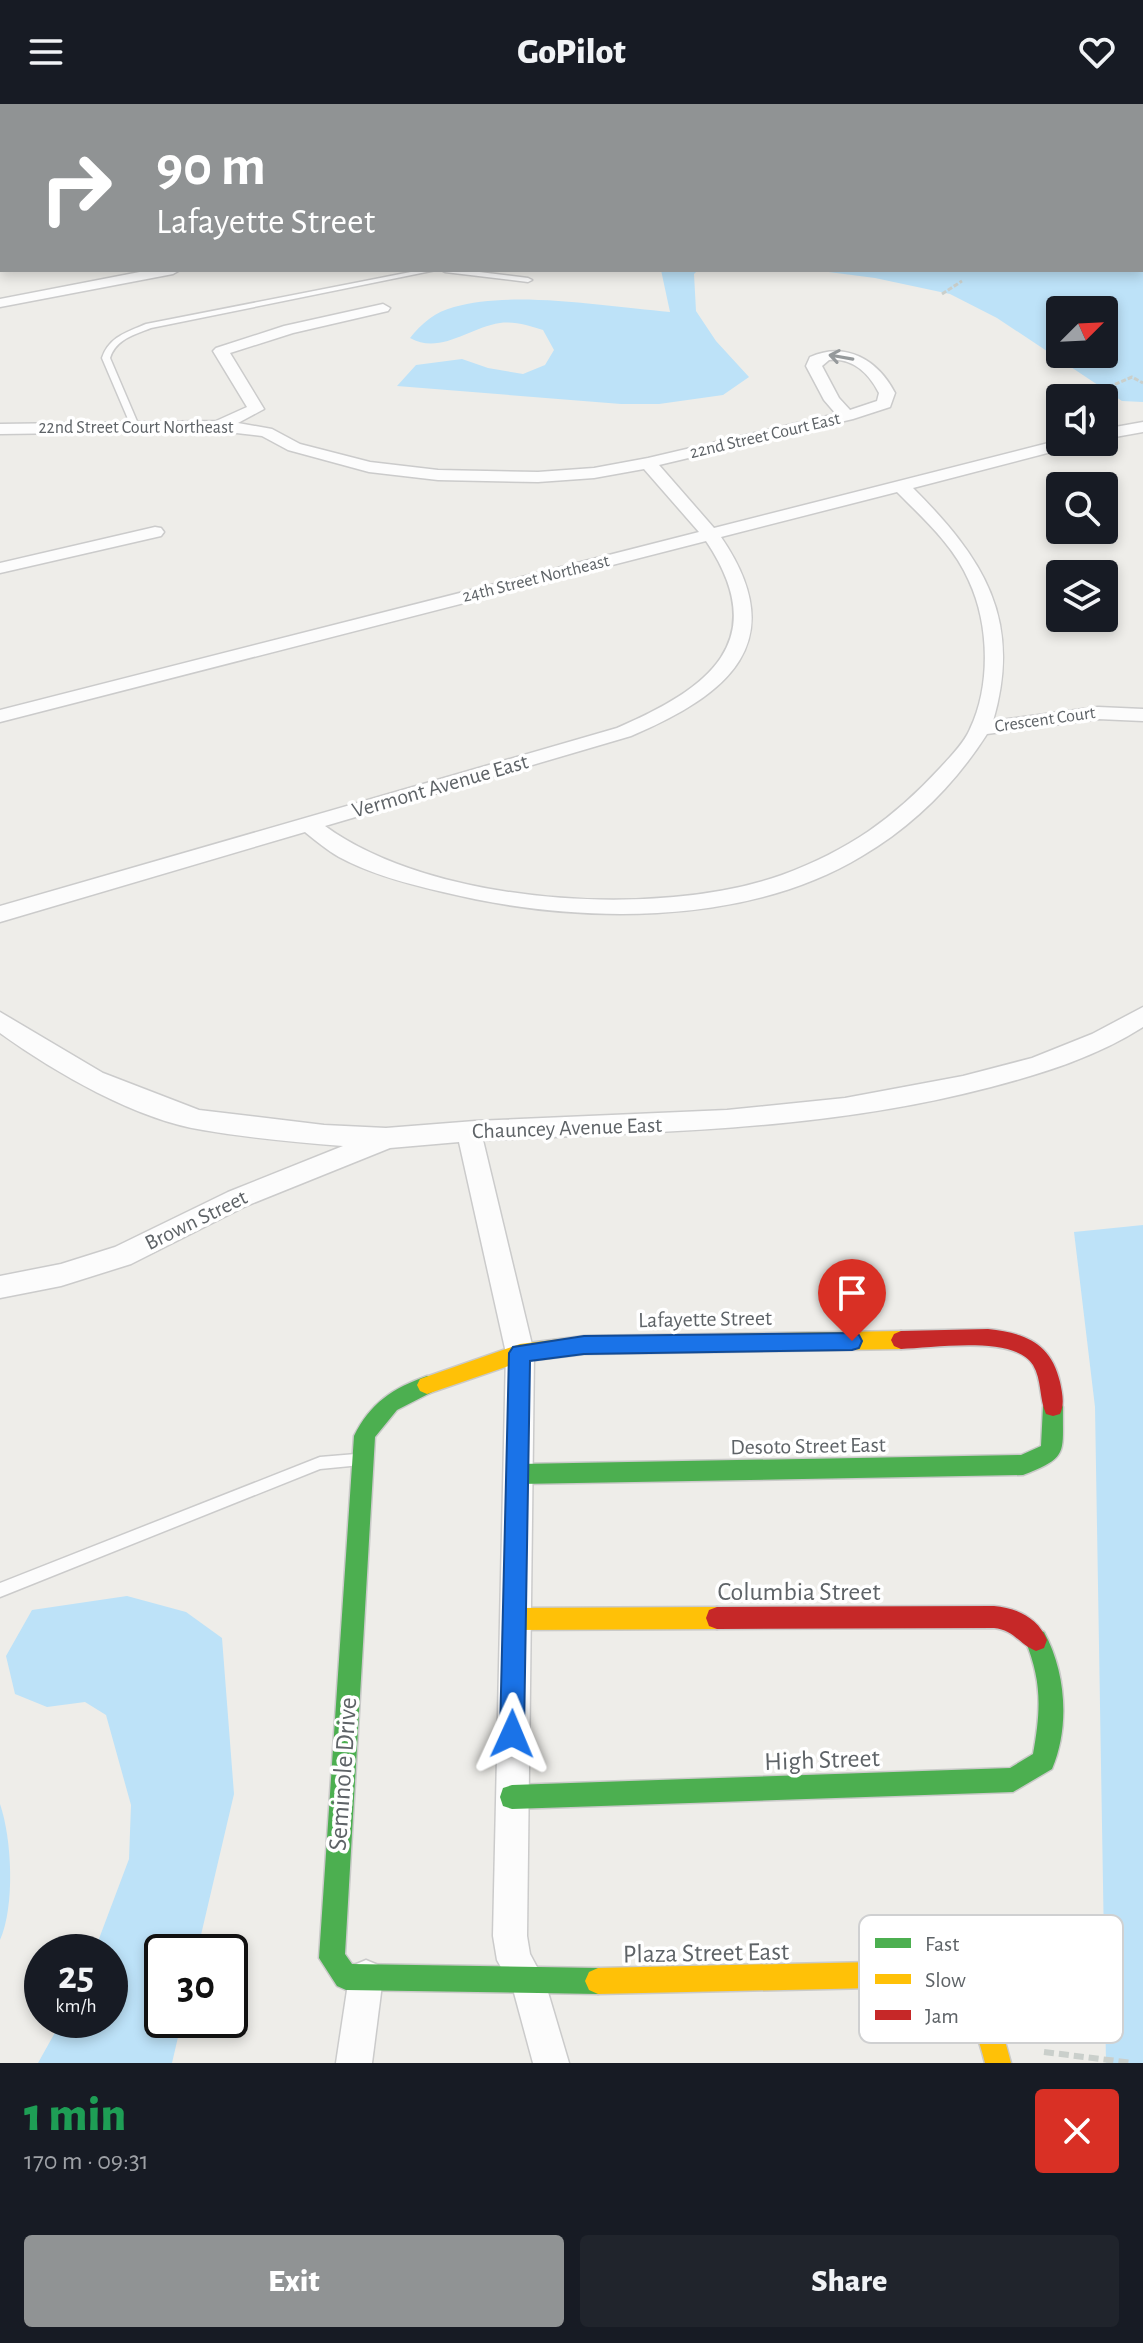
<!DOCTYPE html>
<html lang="en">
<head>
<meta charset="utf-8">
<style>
  :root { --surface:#171b24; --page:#20242c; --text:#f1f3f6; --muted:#9ea1a6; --accent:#909394 }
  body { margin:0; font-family:"Alegreya Sans",sans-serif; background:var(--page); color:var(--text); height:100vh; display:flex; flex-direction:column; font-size:30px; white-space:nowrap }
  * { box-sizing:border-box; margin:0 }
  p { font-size:26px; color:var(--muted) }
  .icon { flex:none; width:44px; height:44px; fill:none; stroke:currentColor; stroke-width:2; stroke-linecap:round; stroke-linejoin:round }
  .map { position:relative; height:1959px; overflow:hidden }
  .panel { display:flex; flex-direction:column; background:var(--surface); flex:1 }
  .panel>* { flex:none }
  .hud { position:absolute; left:0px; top:0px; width:1144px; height:168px; box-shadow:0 4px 12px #0003; background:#909394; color:#fff; overflow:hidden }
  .needle { width:52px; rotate:66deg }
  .buttons { position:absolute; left:1046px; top:192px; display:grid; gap:16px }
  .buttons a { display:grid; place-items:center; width:72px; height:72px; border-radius:8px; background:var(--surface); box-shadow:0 4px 12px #0003; font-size:40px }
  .speed { position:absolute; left:24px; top:1830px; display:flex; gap:16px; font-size:40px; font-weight:700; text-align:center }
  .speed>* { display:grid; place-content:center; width:104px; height:104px; border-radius:50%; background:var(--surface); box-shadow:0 4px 12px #0003; line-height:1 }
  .speed small { font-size:20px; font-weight:400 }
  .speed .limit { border:4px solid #111; border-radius:12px; background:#fff; color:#111 }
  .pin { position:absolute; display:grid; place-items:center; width:68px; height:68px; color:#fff; margin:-82px -34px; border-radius:50% 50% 50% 0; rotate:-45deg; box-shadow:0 0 8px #0007 }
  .pin .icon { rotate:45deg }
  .me { position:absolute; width:88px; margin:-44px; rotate:1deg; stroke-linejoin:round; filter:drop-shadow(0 0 6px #0008) }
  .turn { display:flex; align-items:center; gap:28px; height:168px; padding:0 24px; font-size:36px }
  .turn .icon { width:104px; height:104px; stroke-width:2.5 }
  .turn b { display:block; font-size:56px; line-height:68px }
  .round { display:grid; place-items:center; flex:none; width:84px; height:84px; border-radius:8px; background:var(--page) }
  .summary { display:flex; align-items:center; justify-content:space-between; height:136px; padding:0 24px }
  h1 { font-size:48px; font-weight:800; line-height:60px; color:#1e9e55 }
  .button { display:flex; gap:16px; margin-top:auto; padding:16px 24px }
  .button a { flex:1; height:92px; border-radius:8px; background:var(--accent); color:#fff; font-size:32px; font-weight:800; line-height:92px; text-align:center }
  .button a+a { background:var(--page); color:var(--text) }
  header { display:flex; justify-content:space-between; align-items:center; height:104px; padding:0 24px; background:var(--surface); font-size:36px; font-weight:800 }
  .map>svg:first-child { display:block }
  .water { fill:#bde2f8; fill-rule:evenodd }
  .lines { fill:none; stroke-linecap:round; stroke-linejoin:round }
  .lane-casing { stroke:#cbcbcb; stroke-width:3 }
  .street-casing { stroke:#cbcbcb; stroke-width:3 }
  .fast-casing { stroke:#cacac9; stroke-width:3 }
  .slow-casing { stroke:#cacac9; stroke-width:3 }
  .jam-casing { stroke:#cacac9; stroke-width:3 }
  .path-far1 { stroke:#cacfcb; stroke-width:3; stroke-dasharray:5 2; stroke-linecap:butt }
  .path { stroke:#cacfcb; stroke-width:6; stroke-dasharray:10 5; stroke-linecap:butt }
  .lane { fill:#fcfcfc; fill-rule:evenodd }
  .street { fill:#fcfcfc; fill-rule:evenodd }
  .fast { fill:#4caf50; fill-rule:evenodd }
  .slow { fill:#ffc107; fill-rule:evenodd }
  .jam { fill:#c62828; fill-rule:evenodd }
  .oneway { stroke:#95999b }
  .route { fill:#1a73e8; stroke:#114b97; stroke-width:2 }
  .labels { text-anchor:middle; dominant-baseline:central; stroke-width:7; stroke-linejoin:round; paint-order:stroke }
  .far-street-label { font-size:18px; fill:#5e6367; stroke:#fff }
  .street-label { font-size:22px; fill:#5e6367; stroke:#fff }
  .near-street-label { font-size:26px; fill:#5e6367; stroke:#fff }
  .key { fill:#fff; stroke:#cfd0d1; stroke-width:2 }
  .key-label { font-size:22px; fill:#5e6367 }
</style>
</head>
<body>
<header><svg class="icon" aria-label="menu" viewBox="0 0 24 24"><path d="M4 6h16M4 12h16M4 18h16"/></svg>GoPilot<svg class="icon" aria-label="heart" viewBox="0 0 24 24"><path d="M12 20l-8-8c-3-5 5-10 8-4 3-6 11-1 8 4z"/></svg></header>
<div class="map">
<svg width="1143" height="1959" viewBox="0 0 1143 1959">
  <rect width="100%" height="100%" fill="#eeede9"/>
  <g class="water">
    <path d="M159,0H1143V298L1122,297L997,214L950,190L875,174L821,167L765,166H1142V2ZM1104,206V250H1060V206Z"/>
    <path d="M661,166H698L694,170L696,207L716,237L749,273L723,291L659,300H621L397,282L416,261L462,255L488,264L523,270L545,261L554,246L543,226C530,222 514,217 500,219C468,224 440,251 410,234C422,219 435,208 454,203C514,186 607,203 670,208Z"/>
    <path d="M1143,1121V1959H1106L1095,1303L1074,1128Z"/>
    <path d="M127,1492L186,1508L222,1534L234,1690L197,1848H162V1916H182L172,1959H38L62,1916H110V1848H94L129,1755L131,1701L106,1611L85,1598L47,1603L15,1590L6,1552L32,1506Z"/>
    <path d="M0,1700C12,1735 15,1802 0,1836Z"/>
  </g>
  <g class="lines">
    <defs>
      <g id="lane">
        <path d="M421,166H436L151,224C134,231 116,235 110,254L139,322L138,324L131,322L102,254C109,233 127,228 146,220Z"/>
        <path d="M441,166H463L528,174L532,176L528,178L445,168Z"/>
        <path d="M356,1350L361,1351L363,1356L361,1361L320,1365L0,1493V1479L320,1353Z"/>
      </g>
      <g id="street">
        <path d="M122,0H135L136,2H123Z"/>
        <path d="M0,85H2L0,94Z"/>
        <path d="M150,166H180L173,170L0,203V195Z"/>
        <path d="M383,200L390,204L388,207L293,229L230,249L264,305L238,319L272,325L300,340L370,358L438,366L538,368L594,364L648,354L836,310L824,296L806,262L810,253C846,237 878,256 895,289L890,303L853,315L659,361L714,424L1060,336L1080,338L1078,341L913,384C983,454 1023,515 993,617L1098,603L1143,605V617L1098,615L987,630C955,680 913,722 862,752C743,824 573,820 443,788C408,780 370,770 339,753C327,746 316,737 305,728L0,818V802L617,624C707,585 774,538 706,437L0,618V606L699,428L644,365L594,374L538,378L438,376L369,368L288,346L262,332L219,327L0,330V320L216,317L247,303L213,247L216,244L284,222ZM829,256C852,253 869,269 879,289L877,297L850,306L839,294L822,262ZM897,388C924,415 954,442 969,477C989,520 991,581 970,625C964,639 951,652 941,663C893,715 849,746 782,771C658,815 433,801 325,722L631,632C728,591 793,538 721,433Z"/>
        <path d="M1143,318V328L1104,335V325Z"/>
        <path d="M155,423L161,424L164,428L161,432L0,469V459Z"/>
        <path d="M1143,903V923C1096,953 1044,969 991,983C824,1027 654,1028 483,1036L534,1249L527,1832L530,1850L545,1878L569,1959H533L513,1885L497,1856L493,1832L506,1249L459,1038L390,1044L246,1102L131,1160L61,1182L0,1194V1172L61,1160L115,1143L228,1088L343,1042C296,1038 249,1034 203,1026C137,1016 54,968 0,929V908L103,969L199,1006L324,1021L386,1024L475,1017L727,1006L845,994L963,972L1032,954L1092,930Z"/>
        <path d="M366,1856L378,1861L383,1873L372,1959H336L349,1873L354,1861Z"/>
      </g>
      <g id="fast">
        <path d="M427,1272L434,1275L437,1281L434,1287L397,1306L375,1333L345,1850L352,1860L598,1864L607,1868L611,1877L607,1886L598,1890L346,1886L337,1882L319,1854L354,1332C370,1299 393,1284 427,1272Z"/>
        <path d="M1053,1294L1060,1296L1063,1303C1062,1349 1070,1353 1023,1371L519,1380L511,1377L508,1370L511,1363L519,1360L1021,1351L1041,1342L1043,1303L1046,1296Z"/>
        <path d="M1036,1525L1044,1528C1066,1568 1070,1623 1052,1665L1013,1688L512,1705L503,1702L500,1693L503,1684L512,1681L1010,1664L1033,1650C1041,1606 1042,1577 1025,1536L1028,1528Z"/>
      </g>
      <g id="slow">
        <path d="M901,1227L908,1230L911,1236L908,1242L901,1245L584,1250L520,1258L427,1290L420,1287L417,1281L420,1275L520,1240L584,1232Z"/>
        <path d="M717,1503L725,1506L728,1514L725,1522L717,1525L514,1526L506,1523L503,1515L506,1507L514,1504Z"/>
        <path d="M918,1857C979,1868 997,1903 1011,1959H985C975,1919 962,1891 918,1883L598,1890L589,1886L585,1877L589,1868L598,1864Z"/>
      </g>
      <g id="jam">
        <path d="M988,1225C1025,1229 1051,1239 1060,1278C1062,1288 1065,1300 1060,1310L1053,1312L1046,1310C1039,1294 1042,1276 1033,1261C1015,1231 933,1244 901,1245L894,1242L891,1236L894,1230L901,1227Z"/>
        <path d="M994,1502C1017,1504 1038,1514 1047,1536L1044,1544L1036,1547C1019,1540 1014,1526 994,1524L717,1525L709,1522L706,1514L709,1506L717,1503Z"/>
      </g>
    </defs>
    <use href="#lane" class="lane-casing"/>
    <use href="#street" class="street-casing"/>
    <use href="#fast" class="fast-casing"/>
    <use href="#slow" class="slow-casing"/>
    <use href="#jam" class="jam-casing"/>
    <g class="path-far1">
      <path d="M942,190L962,177"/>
      <path d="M1102,286L1132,273L1143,279"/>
    </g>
    <path class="path" d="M1044,1948L1133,1959"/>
    <use href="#lane" class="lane"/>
    <use href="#street" class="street"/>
    <use href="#fast" class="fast"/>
    <use href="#slow" class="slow"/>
    <use href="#jam" class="jam"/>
  </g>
  <defs><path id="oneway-shaft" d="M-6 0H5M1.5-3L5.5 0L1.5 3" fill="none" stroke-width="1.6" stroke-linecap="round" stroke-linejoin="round" transform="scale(2)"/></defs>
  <use class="oneway" href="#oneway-shaft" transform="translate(841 253) rotate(-170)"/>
  <path class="route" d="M852,1229L859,1231L862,1237L859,1244L852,1246L584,1250L530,1257L524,1630L521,1638L512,1642L504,1638L500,1630L509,1249L513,1243L584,1232Z"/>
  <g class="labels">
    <g class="far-street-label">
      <text x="136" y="324">22nd Street Court Northeast</text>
      <text transform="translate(765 332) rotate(-13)">22nd Street Court East</text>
      <text transform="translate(536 475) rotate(-14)">24th Street Northeast</text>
      <text transform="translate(1045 616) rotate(-8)">Crescent Court</text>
    </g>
    <g class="street-label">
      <text transform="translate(440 682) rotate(-16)">Vermont Avenue East</text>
      <text transform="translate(567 1024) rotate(-2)">Chauncey Avenue East</text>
      <text transform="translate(196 1116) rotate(-26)">Brown Street</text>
      <text transform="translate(705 1215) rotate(-1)">Lafayette Street</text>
      <text transform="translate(808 1342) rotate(-1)">Desoto Street East</text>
    </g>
    <g class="near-street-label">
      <text x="799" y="1488">Columbia Street</text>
      <text transform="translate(822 1656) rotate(-2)">High Street</text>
      <text transform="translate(343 1670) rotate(-86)">Seminole Drive</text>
      <text transform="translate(706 1849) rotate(-1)">Plaza Street East</text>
    </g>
  </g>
  <rect x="859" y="1811" width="264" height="128" rx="12" class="key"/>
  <rect x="875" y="1834" width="36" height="10" fill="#4caf50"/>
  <rect x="875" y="1870" width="36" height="10" fill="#ffc107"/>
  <rect x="875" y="1906" width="36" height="10" fill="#c62828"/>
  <g class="key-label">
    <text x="925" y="1847">Fast</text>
    <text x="925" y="1883">Slow</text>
    <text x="925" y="1919">Jam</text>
  </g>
</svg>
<div class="buttons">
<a><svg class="needle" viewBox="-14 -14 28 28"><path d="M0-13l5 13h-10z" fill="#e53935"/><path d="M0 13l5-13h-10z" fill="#9ea1a6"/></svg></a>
<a><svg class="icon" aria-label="sound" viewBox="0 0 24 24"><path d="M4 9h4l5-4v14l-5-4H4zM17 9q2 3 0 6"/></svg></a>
<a><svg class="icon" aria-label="search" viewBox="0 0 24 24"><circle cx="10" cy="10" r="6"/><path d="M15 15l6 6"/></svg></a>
<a><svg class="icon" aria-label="layers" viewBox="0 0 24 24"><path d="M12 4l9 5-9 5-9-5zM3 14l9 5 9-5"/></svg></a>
</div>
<div class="speed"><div>25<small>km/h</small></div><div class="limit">30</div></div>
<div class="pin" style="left:852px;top:1237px;background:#d93025"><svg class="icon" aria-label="arrive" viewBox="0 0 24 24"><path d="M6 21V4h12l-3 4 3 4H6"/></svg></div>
<svg class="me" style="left:512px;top:1630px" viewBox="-20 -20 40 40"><path d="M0-17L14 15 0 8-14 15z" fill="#1a73e8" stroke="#fff" stroke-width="4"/></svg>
<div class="hud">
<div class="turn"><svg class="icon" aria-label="right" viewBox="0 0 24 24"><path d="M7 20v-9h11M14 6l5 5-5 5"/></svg><div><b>90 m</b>Lafayette Street</div></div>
</div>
</div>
<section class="panel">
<div class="summary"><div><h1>1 min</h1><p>170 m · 09:31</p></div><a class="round" style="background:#d93025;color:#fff"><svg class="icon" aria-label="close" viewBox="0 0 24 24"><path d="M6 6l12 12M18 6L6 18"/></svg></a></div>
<div class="button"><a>Exit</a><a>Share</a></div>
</section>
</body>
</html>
